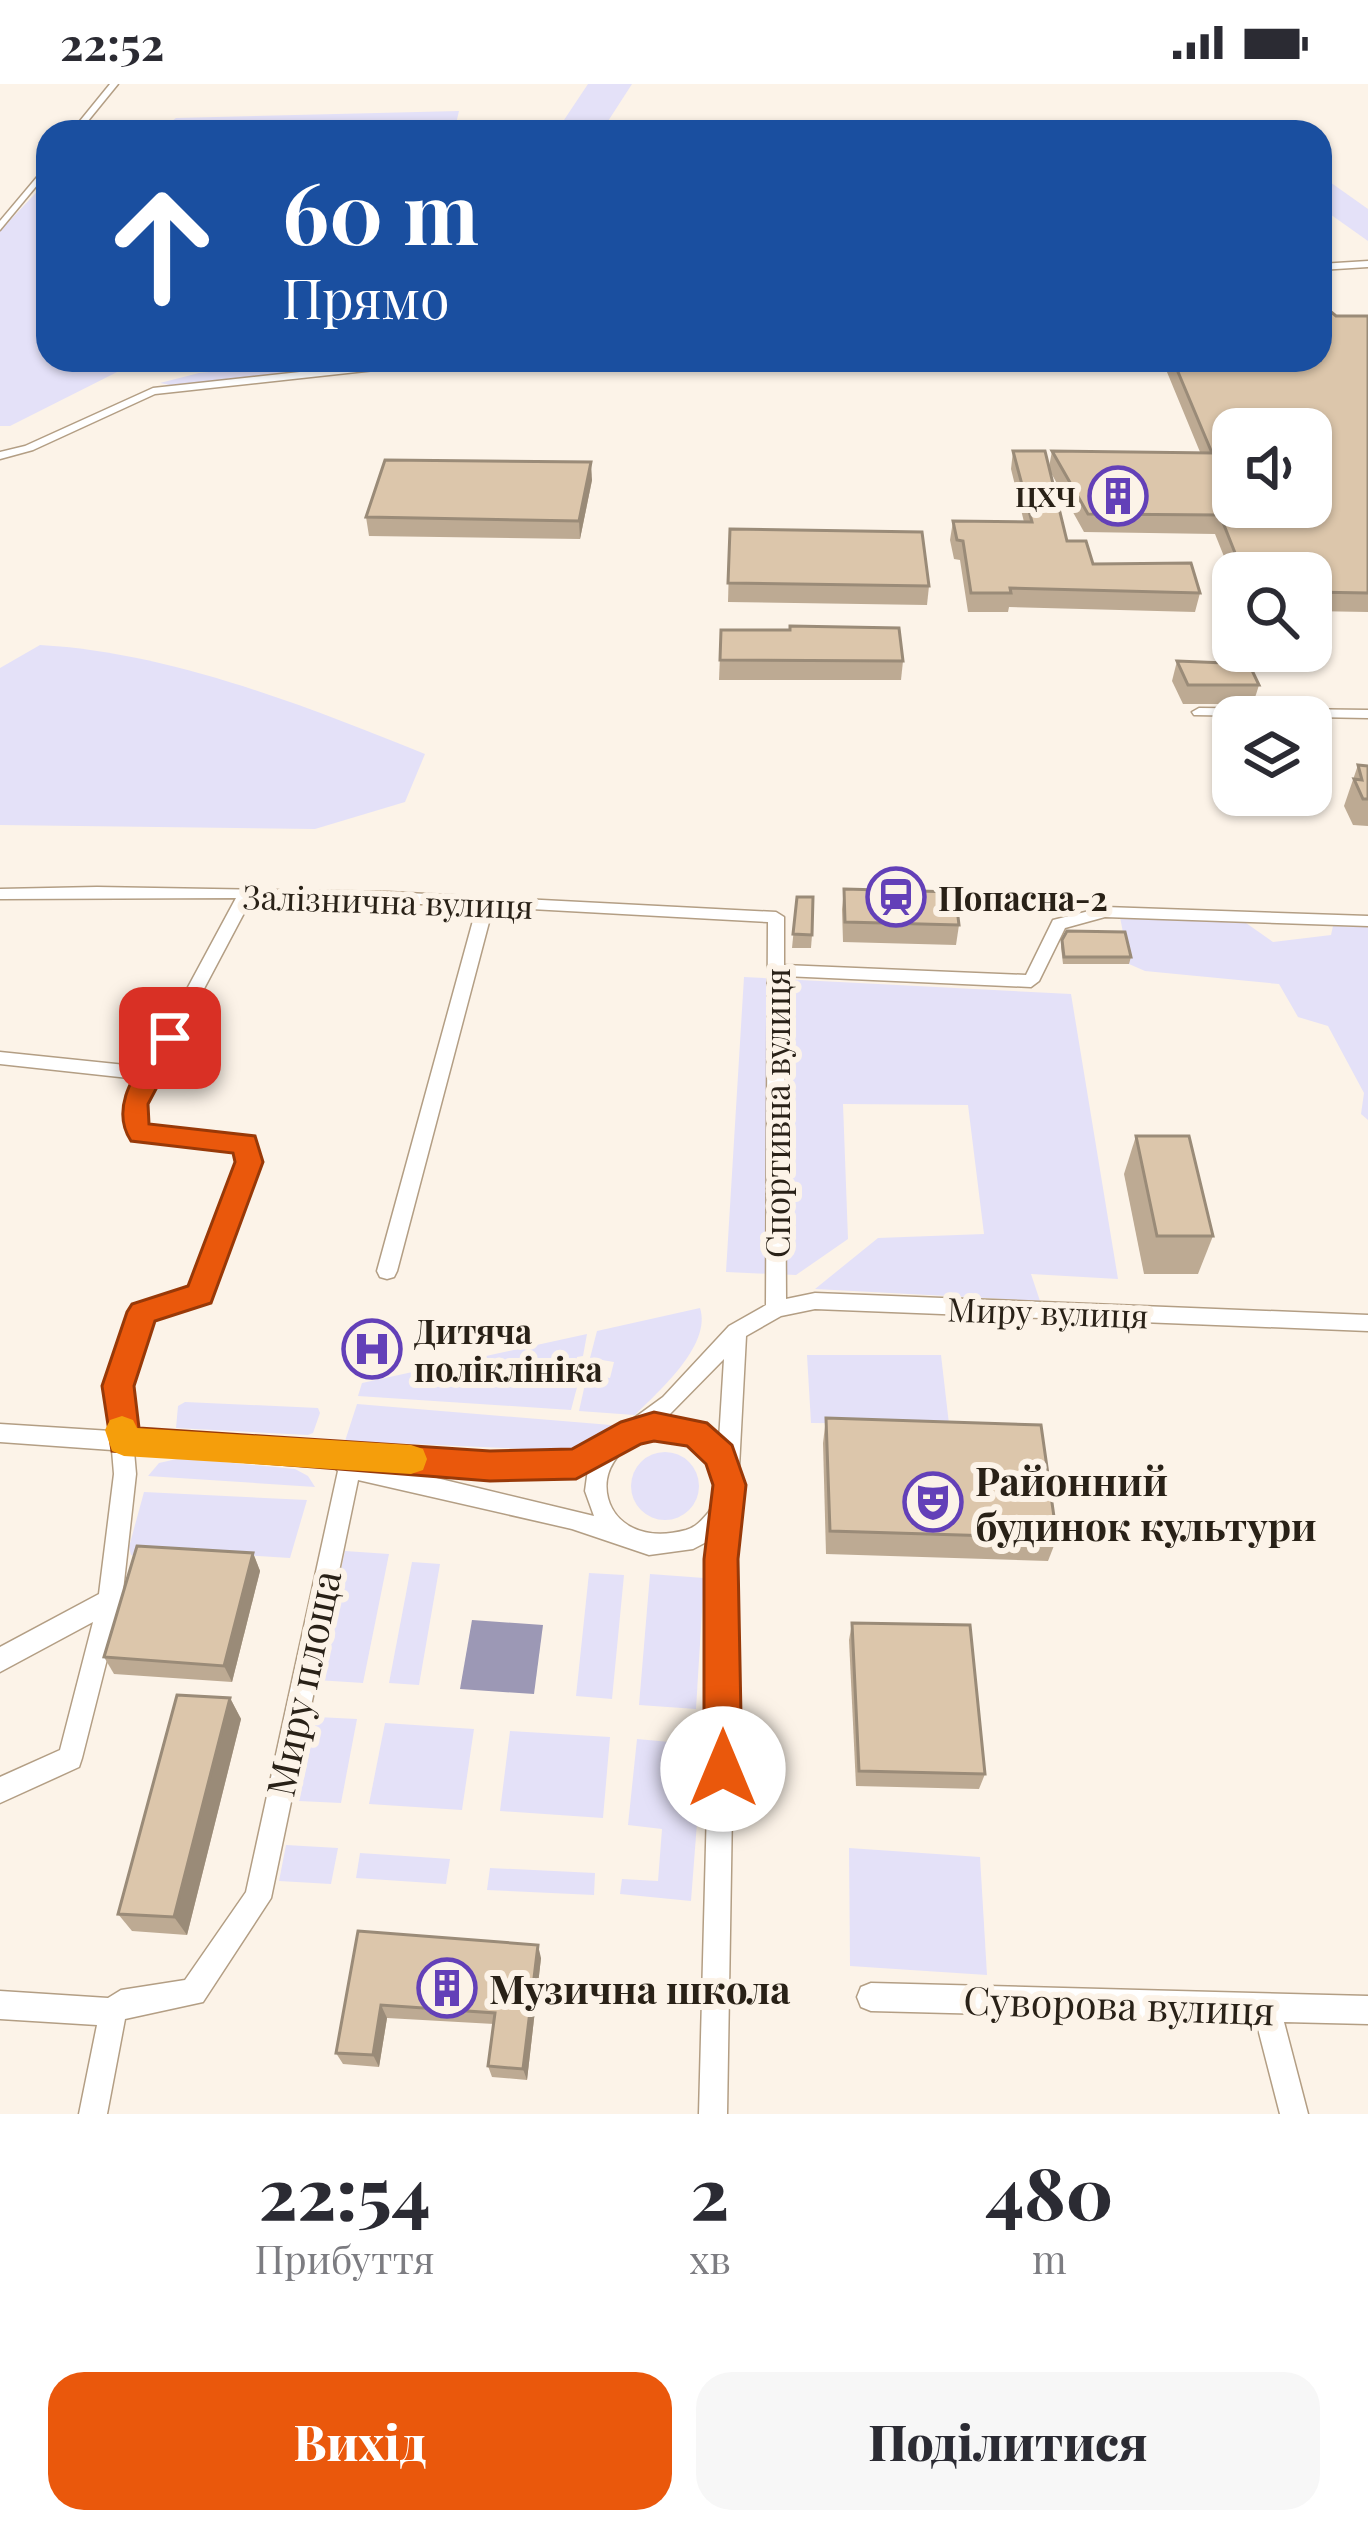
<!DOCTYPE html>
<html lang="uk">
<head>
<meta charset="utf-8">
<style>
  :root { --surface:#fff; --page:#f7f7f7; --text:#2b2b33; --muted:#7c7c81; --accent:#ea580c }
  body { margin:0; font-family:"Playfair Display",serif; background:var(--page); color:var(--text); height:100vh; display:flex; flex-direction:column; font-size:45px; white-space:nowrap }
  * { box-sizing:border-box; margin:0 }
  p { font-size:39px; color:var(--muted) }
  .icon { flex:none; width:66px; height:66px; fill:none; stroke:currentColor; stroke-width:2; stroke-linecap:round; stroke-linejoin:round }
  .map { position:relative; height:2030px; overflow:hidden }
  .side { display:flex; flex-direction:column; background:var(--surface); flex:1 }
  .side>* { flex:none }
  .hud { position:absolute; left:36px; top:36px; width:1296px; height:252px; border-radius:36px; box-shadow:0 3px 9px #0004; background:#1a4fa0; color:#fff; overflow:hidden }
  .buttons { position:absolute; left:1212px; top:324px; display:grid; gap:24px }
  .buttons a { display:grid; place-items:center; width:120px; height:120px; border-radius:24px; background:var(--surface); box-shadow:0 3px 9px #0004; font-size:60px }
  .pin { position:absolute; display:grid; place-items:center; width:102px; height:102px; color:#fff; margin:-51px; border-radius:24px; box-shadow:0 6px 18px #0006 }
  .me { position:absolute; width:132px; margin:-66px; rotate:0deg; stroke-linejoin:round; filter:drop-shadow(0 0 9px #0008) }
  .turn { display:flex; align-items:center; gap:42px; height:252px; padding:0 48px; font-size:54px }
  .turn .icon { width:156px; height:156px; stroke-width:2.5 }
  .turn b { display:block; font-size:84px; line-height:102px }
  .eta { display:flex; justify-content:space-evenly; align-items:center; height:204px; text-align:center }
  .eta b { font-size:72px; font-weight:800; line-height:84px }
  .primary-button { display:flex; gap:24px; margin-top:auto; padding:24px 48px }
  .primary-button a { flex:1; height:138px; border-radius:36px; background:var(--accent); color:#fff; font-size:48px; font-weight:800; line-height:138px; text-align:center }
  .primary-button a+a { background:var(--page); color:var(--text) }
  .status { display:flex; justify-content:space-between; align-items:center; height:84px; padding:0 60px; background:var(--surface); direction:ltr }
  .status svg { height:33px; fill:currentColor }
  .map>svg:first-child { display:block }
  .green { fill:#e4e1f8 }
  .water { fill:#9c98b5 }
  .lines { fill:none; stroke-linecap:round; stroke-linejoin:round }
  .minor-casing { stroke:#b39e84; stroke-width:3 }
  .minor { fill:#fff; fill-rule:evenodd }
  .wall { fill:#bdaa93 }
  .shaded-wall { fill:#9a8b78 }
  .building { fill:#dcc6ab; stroke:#9a8b78; stroke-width:3; fill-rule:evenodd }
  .route { fill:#ea580c; stroke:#983908; stroke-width:3 }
  .slow { fill:#f59e0b }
  .labels { text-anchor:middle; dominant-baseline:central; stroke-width:12; stroke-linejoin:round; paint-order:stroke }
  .far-poi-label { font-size:27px; font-weight:bold; fill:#292117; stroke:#fcf3e8; text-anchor:end }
  .poi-label { font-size:33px; font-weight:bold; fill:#292117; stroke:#fcf3e8; text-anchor:start }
  .street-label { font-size:33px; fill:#292117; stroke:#fcf3e8 }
  .near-poi-label { font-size:39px; font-weight:bold; fill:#292117; stroke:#fcf3e8; text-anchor:start }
  .near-street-label { font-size:39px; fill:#292117; stroke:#fcf3e8 }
</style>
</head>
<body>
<div class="status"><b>22:52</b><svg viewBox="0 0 49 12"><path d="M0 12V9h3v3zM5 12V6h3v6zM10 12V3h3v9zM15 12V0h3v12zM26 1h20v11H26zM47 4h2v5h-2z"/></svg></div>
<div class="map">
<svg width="1368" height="2030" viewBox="0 0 1368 2030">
  <rect width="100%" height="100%" fill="#fcf3e8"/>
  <g class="green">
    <path d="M588,0H632L601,48H556Z"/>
    <path d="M459,27L454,48H157L176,34Z"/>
    <path d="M1320,91L1368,125V157L1320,123Z"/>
    <path d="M48,96V276H141L10,342H0V147Z"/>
    <path d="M335,276H413L175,302L160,299L199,289Z"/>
    <path d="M40,561C169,568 306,622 425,670L405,718L315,745L0,741V584Z"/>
    <path d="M1120,833L1246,839L1273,858L1331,851L1333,842L1368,843V1036L1361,1030L1364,1009L1328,942L1298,933L1279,900L1145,887L1129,880Z"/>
    <path d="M744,893L1071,910L1118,1195L1031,1190L1040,1217L815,1205L878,1154L984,1150L968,1021L843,1020L848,1155L796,1191L726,1188Z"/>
    <path d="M700,1224C712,1261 659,1307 635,1331L579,1327L587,1291L610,1294L614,1278L590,1274L597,1247Z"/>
    <path d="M587,1250L583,1272L577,1273L574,1291L580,1292L571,1326L358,1312L362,1299Z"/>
    <path d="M807,1271H941L949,1340L811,1339Z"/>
    <path d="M185,1318L318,1324L320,1329L313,1349L308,1351L176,1344L178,1322Z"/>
    <path d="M357,1320L623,1342L572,1367L345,1357Z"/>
    <circle cx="665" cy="1402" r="34"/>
    <path d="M181,1374L295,1385L308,1392L315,1403L148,1392L159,1379Z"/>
    <path d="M144,1408L307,1416L290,1474L155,1466L145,1473L131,1471L129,1463Z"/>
    <path d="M345,1467L389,1470L363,1599L317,1596Z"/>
    <path d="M412,1478L440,1480L419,1601L389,1599Z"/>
    <path d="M589,1489L624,1491L612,1615L576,1612Z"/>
    <path d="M650,1490L704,1494L696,1625L639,1621Z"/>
    <path d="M317,1633L357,1635L341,1719L299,1717Z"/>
    <path d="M385,1639L474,1645L462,1726L369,1720Z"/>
    <path d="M510,1647L610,1653L603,1734L500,1727Z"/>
    <path d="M637,1655L703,1661L691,1817L620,1810L622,1795L658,1797L662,1745L628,1741Z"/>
    <path d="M286,1761L338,1764L331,1800L279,1797Z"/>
    <path d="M849,1764L980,1773L987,1891L850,1882Z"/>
    <path d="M360,1769L450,1775L446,1800L356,1794Z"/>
    <path d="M490,1784L595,1789L594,1811L487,1806Z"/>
  </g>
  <path class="water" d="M472,1536L543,1541L534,1610L460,1605Z"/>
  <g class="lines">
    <defs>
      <g id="minor">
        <path d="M110,0H118L79,48H71Z"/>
        <path d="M48,80V88L0,146V137Z"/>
        <path d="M1368,177V183L1320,186V180Z"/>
        <path d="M410,276H444L439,279L155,310L33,366L0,375V368L25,362L153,304Z"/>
        <path d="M1199,624L1368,626V634L1194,631L1192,628Z"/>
        <path d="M97,803L388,808L776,828L784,833V881L1026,891L1053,836L1105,823L1368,832V842L1105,833L1065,844L1039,897L1031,903L784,892L786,1215L815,1209L1368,1231V1247L815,1225L781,1232L746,1252L737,1421L727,2030H699L714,1454L693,1465L649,1471L572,1445L358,1396L271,1814L203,1918L125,1935L107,2030H79L97,1941L0,1935V1907L108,1914L121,1906L185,1896L246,1808L338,1387L332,1381L134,1367L136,1390L122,1516L82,1674L79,1683L0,1719V1693L60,1666L93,1538L0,1588V1563L99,1510L114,1390L112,1366L0,1358V1340L111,1347L108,1302L133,1229L136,1223L192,1205L240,1078L237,1066L135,1055C117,1029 125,1020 138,995L0,980V968L145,983L236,814L0,815V805ZM252,814L477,822L377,1187L380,1193L387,1195L394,1193L397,1187L493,823L768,838L766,1221L729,1242L663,1313L604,1356L574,1370L490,1372L132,1348L128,1302L151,1235L207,1217L258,1078L252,1055L146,1044L142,1037L143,1020ZM724,1275L719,1356L696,1341L666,1334ZM651,1354C695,1351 739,1385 708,1429C701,1437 696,1443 686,1446C597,1470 579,1369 651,1354ZM399,1385L490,1392L576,1390L588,1385L585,1407L594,1432Z"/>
        <path d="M871,1899L1368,1912V1940L1284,1938L1308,2030H1280L1256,1937L871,1927L861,1923L857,1913L861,1903Z"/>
      </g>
    </defs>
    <use href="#minor" class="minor-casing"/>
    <use href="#minor" class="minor"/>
  </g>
  <g class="wall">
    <path d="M1336,232H1368V528L1311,527V489H1233V495L1215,450L1084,448L1050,387L1067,457L1093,480L1200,509L1195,528L1009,523L1008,528H968L960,476L954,475L950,456L953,437L1024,438L1011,385L1013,367L1049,383L1052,367L1200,368L1162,276H1320Z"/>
    <path d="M592,396L580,455L369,452L366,433Z"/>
    <path d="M730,445L929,502L927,521L728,518Z"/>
    <path d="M721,546H790L903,577L901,596H719Z"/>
    <path d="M1177,577L1259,601L1253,620H1183L1172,597Z"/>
    <path d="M1358,681L1368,682V742L1353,741L1344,722Z"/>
    <path d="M844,805L959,841L956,861L843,858L842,825Z"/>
    <path d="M797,813L812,851L811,864H792Z"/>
    <path d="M1062,856L1131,873L1129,880H1063L1061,863Z"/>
    <path d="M1136,1052L1213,1152L1198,1190H1144L1124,1090Z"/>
    <path d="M826,1334L1057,1454L1048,1477L826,1470L823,1359Z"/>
    <path d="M253,1469L260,1487L232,1598L114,1590L104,1573Z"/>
    <path d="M852,1539L985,1690L979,1705L856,1702L849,1556Z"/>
    <path d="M230,1614L241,1635L187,1851L132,1847L118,1830Z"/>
    <path d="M358,1847L541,1874L527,1996L492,1993L488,1982L494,1940L387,1934L379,1983L343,1980L336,1969Z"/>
  </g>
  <g class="shaded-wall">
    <path d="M591,378L592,396L580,455L579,437Z"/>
    <path d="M253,1469L260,1487L232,1598L224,1582Z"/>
    <path d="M230,1614L241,1635L187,1851L174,1833Z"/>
    <path d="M538,1861L541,1874L527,1996L523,1985Z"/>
    <path d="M381,1921L387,1934L379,1983L373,1971Z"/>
  </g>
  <g class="building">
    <path d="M1320,227H1330L1336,232H1368V509L1311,508V489H1243L1220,431L1088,430L1052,367L1212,369L1173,276H1320ZM1233,345H1311V423H1233Z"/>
    <path d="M1013,367H1045L1067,457H1086L1093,480L1191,479L1200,509L1010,504L1011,509H971L963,457L957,456L953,437L1032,438Z"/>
    <path d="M385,376L591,378L579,437L366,433Z"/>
    <path d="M730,445L922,448L929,502L728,499Z"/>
    <path d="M790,542L899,544L903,577L720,576L721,546H790Z"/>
    <path d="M1177,577L1249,580L1259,601H1188Z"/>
    <path d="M1358,681L1368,682V715H1363L1354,695L1362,696Z"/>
    <path d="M844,805L955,808L959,841L845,838Z"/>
    <path d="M797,813H813L812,851L793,850Z"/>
    <path d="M1067,847L1125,848L1131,873H1064L1062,856Z"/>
    <path d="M1136,1052H1189L1213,1152H1157Z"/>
    <path d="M826,1334L1041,1341L1057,1454L830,1447Z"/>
    <path d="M137,1462L253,1469L224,1582L104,1573Z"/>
    <path d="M852,1539L970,1541L985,1690L859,1687Z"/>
    <path d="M177,1611L230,1614L174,1833L118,1830Z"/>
    <path d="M358,1847L538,1861L523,1985L488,1982L495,1929L381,1921L373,1971L336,1969Z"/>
  </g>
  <path class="route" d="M170,945L183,954L148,1020L149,1040L255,1052L263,1078L211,1219L155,1237L134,1302L139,1344L490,1367L572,1365L621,1338L654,1328L707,1339L732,1361L746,1401L738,1475L742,1685L736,1698L723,1704L710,1698L704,1685V1475L713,1401L706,1380L687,1362L654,1357L641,1360L576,1395L490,1397L112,1367L102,1302L127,1228L132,1220L188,1202L235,1078L233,1069L131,1057C107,1021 141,982 160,948Z"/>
  <path class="slow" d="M122,1332L133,1336L137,1344L411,1361L423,1365L427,1375L423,1386L411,1390L124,1372L112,1367L105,1346L110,1336Z"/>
  <defs>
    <symbol id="building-ring" viewBox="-11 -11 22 22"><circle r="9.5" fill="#fcf3e8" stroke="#6340b8" stroke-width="1.5"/><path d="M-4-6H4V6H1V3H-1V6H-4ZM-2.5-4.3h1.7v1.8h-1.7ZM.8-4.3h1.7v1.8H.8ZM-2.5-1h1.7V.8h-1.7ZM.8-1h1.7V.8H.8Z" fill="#6340b8"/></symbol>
    <symbol id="station-ring" viewBox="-11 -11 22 22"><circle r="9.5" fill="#fcf3e8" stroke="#6340b8" stroke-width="1.5"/><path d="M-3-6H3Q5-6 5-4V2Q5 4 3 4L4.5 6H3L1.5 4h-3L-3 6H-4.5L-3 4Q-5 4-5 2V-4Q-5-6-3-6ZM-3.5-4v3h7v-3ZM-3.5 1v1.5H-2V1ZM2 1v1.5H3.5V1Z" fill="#6340b8"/></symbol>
    <symbol id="hospital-ring" viewBox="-11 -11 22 22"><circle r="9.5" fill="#fcf3e8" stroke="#6340b8" stroke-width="1.5"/><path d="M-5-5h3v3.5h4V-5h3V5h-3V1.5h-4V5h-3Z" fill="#6340b8"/></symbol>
    <symbol id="theatre-ring" viewBox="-11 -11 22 22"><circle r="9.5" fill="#fcf3e8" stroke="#6340b8" stroke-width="1.5"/><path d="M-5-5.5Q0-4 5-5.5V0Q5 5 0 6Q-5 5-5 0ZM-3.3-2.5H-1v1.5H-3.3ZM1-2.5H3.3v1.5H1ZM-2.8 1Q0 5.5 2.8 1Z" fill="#6340b8"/></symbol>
  </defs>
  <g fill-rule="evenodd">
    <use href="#building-ring" x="1085" y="379" width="66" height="66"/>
    <use href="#station-ring" x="863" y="780" width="66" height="66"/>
    <use href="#hospital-ring" x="339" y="1232" width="66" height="66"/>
    <use href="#theatre-ring" x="900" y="1385" width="66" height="66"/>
    <use href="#building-ring" x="414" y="1871" width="66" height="66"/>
  </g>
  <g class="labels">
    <g class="far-poi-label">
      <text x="1076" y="412">ЦХЧ</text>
    </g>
    <g class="poi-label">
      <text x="938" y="813">Попасна-2</text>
      <text x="414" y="1246">Дитяча<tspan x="414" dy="38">поліклініка</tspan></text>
    </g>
    <g class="street-label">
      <text transform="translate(388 816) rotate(2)">Залізнична вулиця</text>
      <text transform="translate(776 1029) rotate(-90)">Спортивна вулиця</text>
      <text transform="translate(1048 1227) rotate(2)">Миру вулиця</text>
    </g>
    <g class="near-poi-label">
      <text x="975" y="1396">Районний<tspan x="975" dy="45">будинок культури</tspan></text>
      <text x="489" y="1904">Музична школа</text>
    </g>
    <g class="near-street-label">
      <text transform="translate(302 1599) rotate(-78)">Миру площа</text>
      <text transform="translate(1119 1920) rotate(2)">Суворова вулиця</text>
    </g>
  </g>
</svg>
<div class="buttons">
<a><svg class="icon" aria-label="sound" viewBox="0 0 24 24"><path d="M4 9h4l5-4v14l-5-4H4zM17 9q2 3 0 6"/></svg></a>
<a><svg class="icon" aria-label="search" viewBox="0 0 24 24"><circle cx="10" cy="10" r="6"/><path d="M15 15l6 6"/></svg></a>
<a><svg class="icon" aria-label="layers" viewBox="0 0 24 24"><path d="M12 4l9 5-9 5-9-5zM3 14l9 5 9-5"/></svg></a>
</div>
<div class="pin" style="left:170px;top:954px;background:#d93025"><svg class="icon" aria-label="arrive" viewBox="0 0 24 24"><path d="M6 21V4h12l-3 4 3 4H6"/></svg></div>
<svg class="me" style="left:723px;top:1685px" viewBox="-20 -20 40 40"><circle r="19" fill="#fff"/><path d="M0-13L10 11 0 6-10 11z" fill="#ea580c"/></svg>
<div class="hud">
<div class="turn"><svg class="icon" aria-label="ahead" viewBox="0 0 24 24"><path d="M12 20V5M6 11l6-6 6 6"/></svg><div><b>60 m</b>Прямо</div></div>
</div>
</div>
<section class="side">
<div class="eta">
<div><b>22:54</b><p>Прибуття</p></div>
<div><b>2</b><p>хв</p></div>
<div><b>480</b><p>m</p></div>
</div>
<div class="primary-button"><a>Вихід</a><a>Поділитися</a></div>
</section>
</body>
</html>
